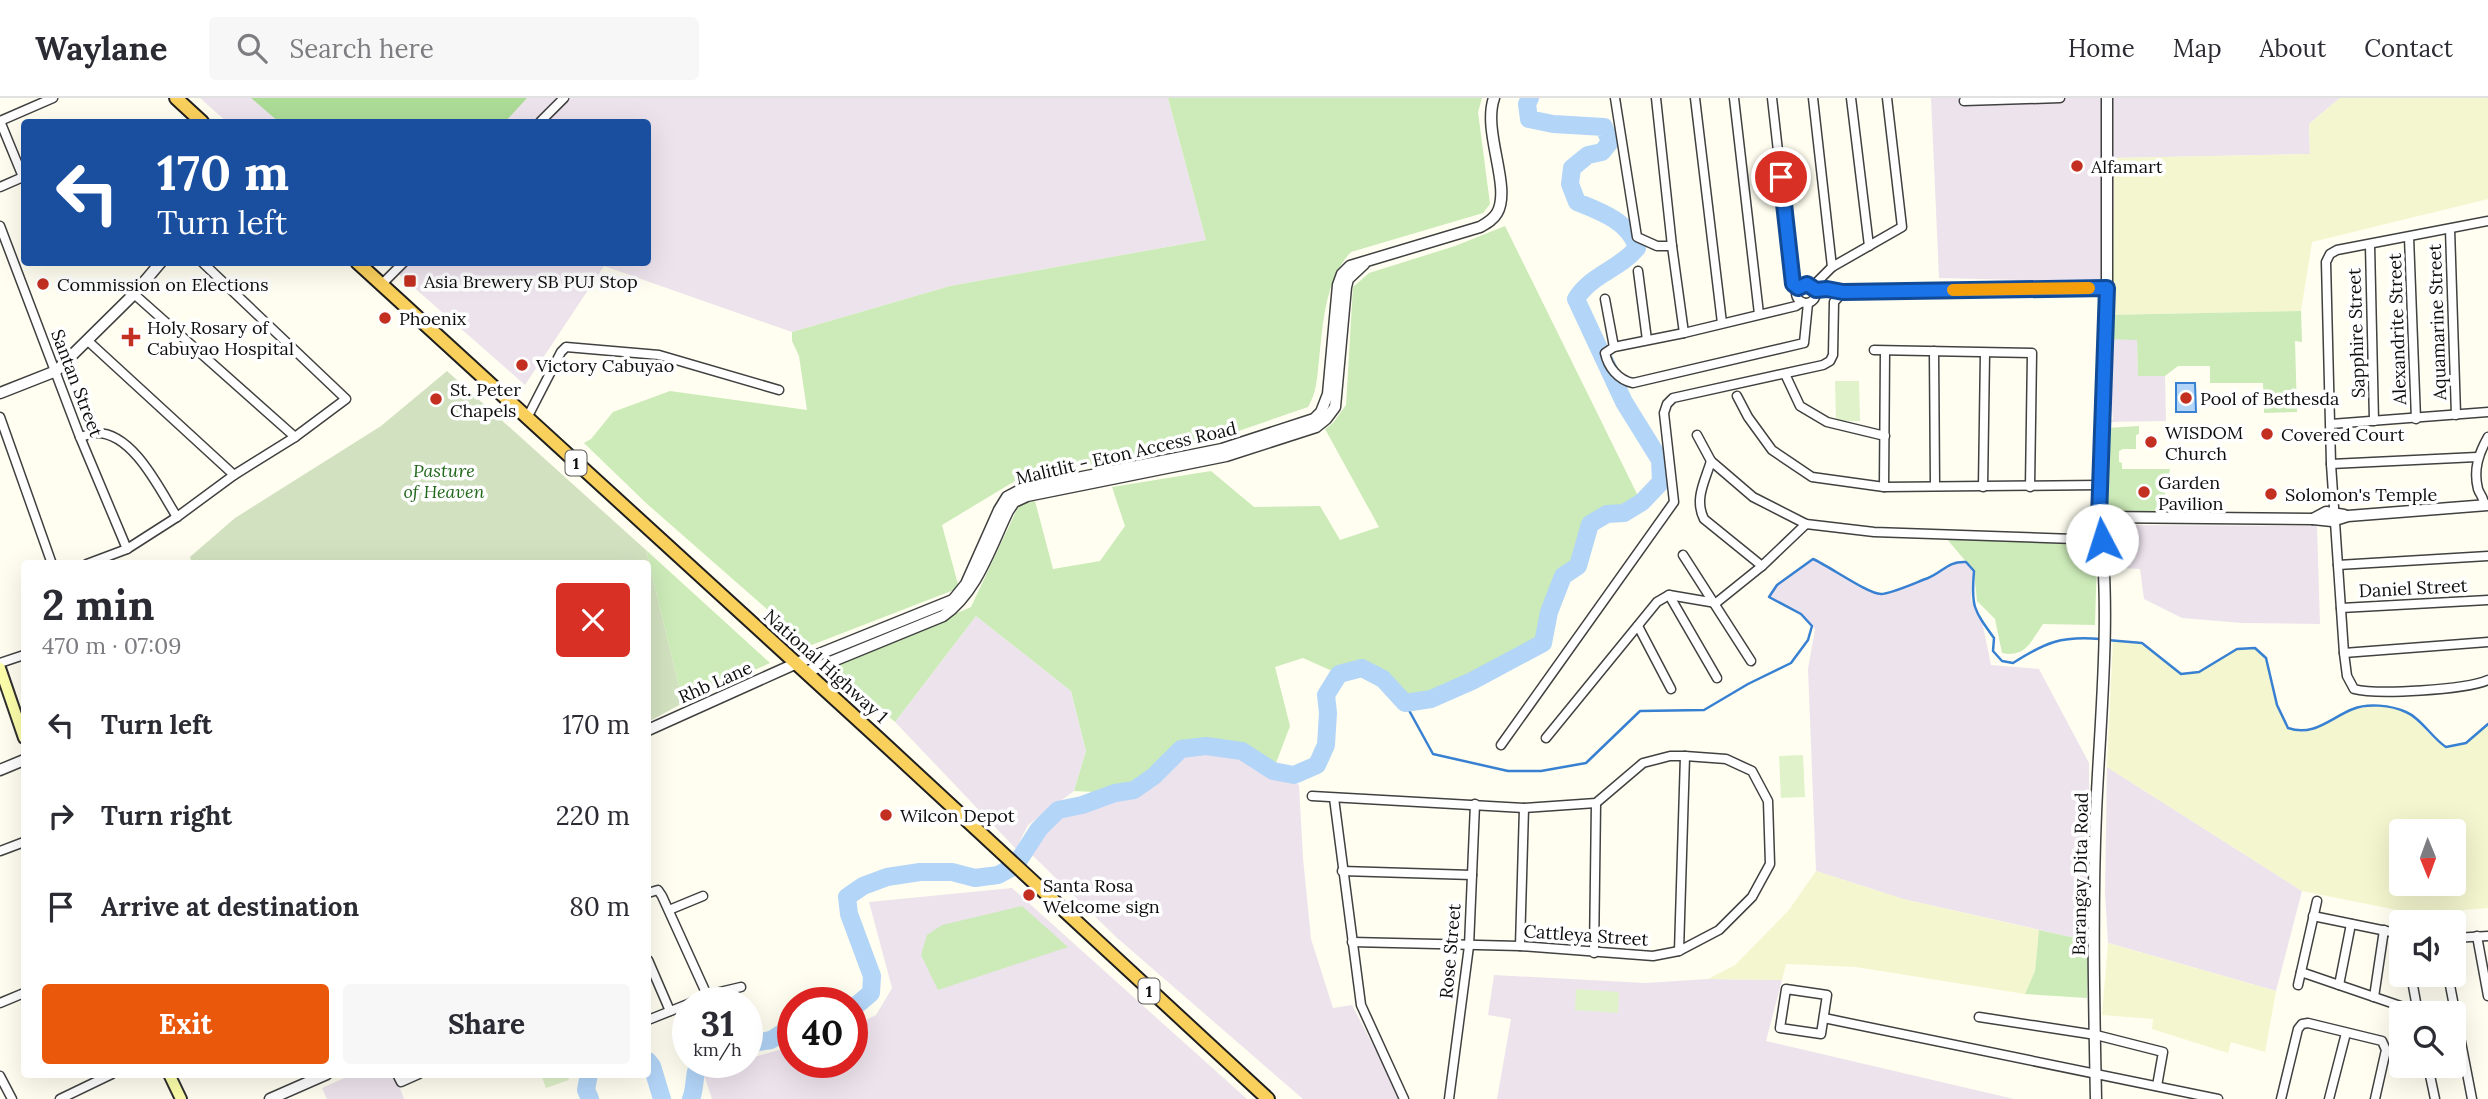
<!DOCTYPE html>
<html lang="en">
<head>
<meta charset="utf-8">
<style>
  :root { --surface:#fff; --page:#f7f7f7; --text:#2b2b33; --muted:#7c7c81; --line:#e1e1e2; --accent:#ea580c }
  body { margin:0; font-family:Lora,serif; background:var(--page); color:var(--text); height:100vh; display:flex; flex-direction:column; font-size:26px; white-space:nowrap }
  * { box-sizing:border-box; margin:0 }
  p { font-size:23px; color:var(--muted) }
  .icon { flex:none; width:38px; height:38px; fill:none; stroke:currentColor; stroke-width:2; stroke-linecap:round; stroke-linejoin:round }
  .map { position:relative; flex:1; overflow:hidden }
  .side { position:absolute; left:21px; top:462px; width:630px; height:518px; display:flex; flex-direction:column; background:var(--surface); border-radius:7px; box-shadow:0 7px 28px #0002 }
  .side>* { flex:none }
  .guide { position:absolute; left:21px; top:21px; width:630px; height:147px; border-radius:7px; box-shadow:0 7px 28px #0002; background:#1a4fa0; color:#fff; overflow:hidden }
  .needle { width:46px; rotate:179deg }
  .buttons { position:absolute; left:2389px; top:721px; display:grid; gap:14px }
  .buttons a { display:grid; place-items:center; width:77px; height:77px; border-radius:7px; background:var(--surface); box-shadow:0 7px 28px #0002; font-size:35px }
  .speed { position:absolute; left:672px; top:889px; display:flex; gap:14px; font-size:35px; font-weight:700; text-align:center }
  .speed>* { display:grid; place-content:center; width:91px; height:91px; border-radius:50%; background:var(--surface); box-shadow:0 7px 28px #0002; line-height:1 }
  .speed small { font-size:18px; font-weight:400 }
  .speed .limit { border:10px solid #d22; background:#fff; color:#111 }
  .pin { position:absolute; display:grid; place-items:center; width:60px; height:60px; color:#fff; margin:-30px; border:4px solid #fff; border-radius:50%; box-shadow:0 2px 7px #0007 }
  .me { position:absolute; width:77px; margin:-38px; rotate:355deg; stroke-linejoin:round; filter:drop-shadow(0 0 5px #0008) }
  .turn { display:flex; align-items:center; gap:24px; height:147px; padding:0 21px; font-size:32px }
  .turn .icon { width:91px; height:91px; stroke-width:2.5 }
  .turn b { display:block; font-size:49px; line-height:60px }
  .round { display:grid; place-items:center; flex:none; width:74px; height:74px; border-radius:7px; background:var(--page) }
  .summary { display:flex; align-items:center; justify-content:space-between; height:119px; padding:0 21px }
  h1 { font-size:42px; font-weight:800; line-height:52px }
  .button { display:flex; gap:14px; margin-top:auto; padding:14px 21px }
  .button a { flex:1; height:80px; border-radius:7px; background:var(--accent); color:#fff; font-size:28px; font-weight:800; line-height:80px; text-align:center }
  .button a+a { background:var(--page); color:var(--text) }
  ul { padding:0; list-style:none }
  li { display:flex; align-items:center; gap:21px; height:91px; padding:0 21px }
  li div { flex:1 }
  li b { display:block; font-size:26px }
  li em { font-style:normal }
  header { display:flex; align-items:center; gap:42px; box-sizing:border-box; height:98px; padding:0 35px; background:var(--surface); border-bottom:2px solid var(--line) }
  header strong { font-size:33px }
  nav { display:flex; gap:38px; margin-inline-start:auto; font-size:24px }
  .search { width:490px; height:63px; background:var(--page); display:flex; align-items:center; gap:18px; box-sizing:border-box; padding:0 24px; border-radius:7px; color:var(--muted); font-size:26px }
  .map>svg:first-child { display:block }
  .industrial { fill:#ede3ed }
  .farmland { fill:#f4f6cf; fill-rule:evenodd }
  .green { fill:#ccebb8 }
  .forest { fill:#addc97 }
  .cemetery { fill:#d2e2c0 }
  .pitch { fill:#dff2ca }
  .water { fill:#b3d5f8; stroke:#3780d2; stroke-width:2 }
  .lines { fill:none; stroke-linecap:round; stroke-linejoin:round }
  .stream { stroke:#3780d2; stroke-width:2.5 }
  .river { stroke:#b3d5f8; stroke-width:18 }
  .minor-casing { stroke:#414141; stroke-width:11 }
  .tertiary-casing { stroke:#414141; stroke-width:13 }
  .secondary-casing { stroke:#303030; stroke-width:14 }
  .trunk-casing { stroke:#1f1f1f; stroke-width:16 }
  .minor { stroke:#fff; stroke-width:8 }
  .tertiary { stroke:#fff; stroke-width:10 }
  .secondary { stroke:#fdffab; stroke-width:10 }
  .trunk { stroke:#fad05c; stroke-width:12 }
  .route-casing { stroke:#114b97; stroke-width:18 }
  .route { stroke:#1a73e8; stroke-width:12 }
  .slow { stroke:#f59e0b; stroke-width:12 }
  .poi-dot { fill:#c32f21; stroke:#fff; stroke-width:2.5 }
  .labels { text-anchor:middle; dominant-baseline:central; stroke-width:7; stroke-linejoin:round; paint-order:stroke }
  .shield { fill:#fff; stroke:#565656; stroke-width:2 }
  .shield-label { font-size:16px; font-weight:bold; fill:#0e0e0e }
  .poi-label { font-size:18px; fill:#0e0e0e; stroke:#fff; text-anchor:start }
  .street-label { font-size:18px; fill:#0e0e0e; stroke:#fff }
  .park-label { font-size:18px; font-style:italic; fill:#22691c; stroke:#fff }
</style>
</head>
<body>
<header>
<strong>Waylane</strong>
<div class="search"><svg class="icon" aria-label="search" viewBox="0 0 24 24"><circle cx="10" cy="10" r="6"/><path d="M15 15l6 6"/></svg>Search here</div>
<nav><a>Home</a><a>Map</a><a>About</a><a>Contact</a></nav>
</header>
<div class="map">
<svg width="2488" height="1001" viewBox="0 0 2488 1001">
  <rect width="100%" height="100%" fill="#fffef0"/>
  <g class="industrial">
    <path d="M200,0H1168L1206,142L950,188L792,234L604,168L525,287L386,165L648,164V24H227Z"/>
    <path d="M1931,0H2340L2309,26L2310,56L2115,60L2113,184L1939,180Z"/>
    <path d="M2105,241H2137L2138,278H2165L2166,323L2107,324L2113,321Z"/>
    <path d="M2109,427L2317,428L2320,526L2242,525L2182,520L2144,501L2140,471L2123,470L2110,458Z"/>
    <path d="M1813,461L1864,491L1881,496L1930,479L1955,463L1966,464L1974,473L1971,502L1982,523L1991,567L2039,571L2089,665V843L1903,801L1816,773L1808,571L1815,531L1801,516L1769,499L1777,487Z"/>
    <path d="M976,518L1071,593L1086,653L1074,693L1028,727L1016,751L895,624Z"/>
    <path d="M1206,648L1242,653L1299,687L1303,760L1311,841L1333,910L1352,907L1401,1001H1303L1116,839L1027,752L1039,731L1058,712L1082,707L1115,695L1134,692L1154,678L1181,651Z"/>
    <path d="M2107,669L2302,793L2276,893L2108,845L2105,795Z"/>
    <path d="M1012,790L1247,1001H712L703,974L736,964H747V961L793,948V964H852V929L876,917L892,890L869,804Z"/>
    <path d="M1494,877L1645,885L1708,881L1782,882L1766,943L2014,1001H1497L1511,921L1488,917Z"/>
    <path d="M351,977H395L404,1001H327L322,990Z"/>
  </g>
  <g class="farmland">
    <path d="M2340,0H2488V101L2312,144L2301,213L2107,217L2113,184L2114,60L2310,56L2309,26Z"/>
    <path d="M2113,542L2142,545L2181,576L2199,574L2237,551L2255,550L2266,560L2277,607L2288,630L2301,634L2314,632L2355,610L2383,608L2408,614L2434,641L2446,649L2467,645L2488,626V810L2417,816L2302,793L2107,669ZM2401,733H2454V786H2401Z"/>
    <path d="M1816,773L1903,801L2039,832L2035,873L2025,896L1856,869L1786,866L1782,882L1708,881L1735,867L1789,812Z"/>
    <path d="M2108,845L2276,893L2265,954L2231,944L2228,955L2152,931L2153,921L2102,917Z"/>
  </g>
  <g class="green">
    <path d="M1168,0H1482L1478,14L1490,106L1483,115L1351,154C1325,181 1323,226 1319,262C1317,279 1317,294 1308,309L1224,338L1015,383L942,427L959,490L809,548L646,405L584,345L591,341L613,314L670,293L807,312L799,258L792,243V234L950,188L1206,142Z"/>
    <path d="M1505,128L1640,402L1624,415L1607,416L1590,426L1578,468L1563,478L1549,514L1543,545L1472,583L1431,601L1405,605L1383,581L1362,570L1339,576L1303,560L1275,569L1290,628L1273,673L1242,653L1206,648L1181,651L1154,678L1134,692L1115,695L1074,693L1086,653L1071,593L976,518L895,624L832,570L971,509L1019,407L1035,403L1053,471L1100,463L1125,428L1112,389L1211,373L1254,409L1320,408L1340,442L1379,429L1325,331L1333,325L1346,307L1353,189L1369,175L1455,148Z"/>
    <path d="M2301,213L2302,244L2295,243L2297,314L2264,315L2263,285H2210V268H2178L2165,278H2138L2137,242L2105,241L2107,217Z"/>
    <path d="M2139,328V336L2136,337V351H2123L2119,353V364L2122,365V371H2170L2161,417L2103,415L2102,335L2107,330Z"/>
    <path d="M1946,440L2070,444L2069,457H2097L2095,527L2043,526C2031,543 2026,560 2002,555L1995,521L1977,503L1974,473Z"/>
    <path d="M646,452L770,565L683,605Z"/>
    <path d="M1022,808L1068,849L938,892L921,857L927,837L942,827Z"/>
    <path d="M2039,832L2089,843L2087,900L2025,896L2035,873Z"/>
  </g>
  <path class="forest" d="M251,0H527L505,24H279Z"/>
  <path class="cemetery" d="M447,273L646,452L683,605L648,624V466L192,465L190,459L235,420L381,328Z"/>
  <g class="pitch">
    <path d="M1835,283H1859L1860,323H1836Z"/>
    <path d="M1803,657L1805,699L1781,700L1779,658Z"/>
    <path d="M1576,891L1619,894L1618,915L1575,912Z"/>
    <path d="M541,977H567L569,982L546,990Z"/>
  </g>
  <path class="water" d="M2176,285H2195L2196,314H2176Z"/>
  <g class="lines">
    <g class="stream">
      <path d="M2107,542L2142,545L2181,576L2199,574L2237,551L2255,550L2266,560L2277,607L2288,630C2314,639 2330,620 2353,611C2367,605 2391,607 2406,614C2421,620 2432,640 2446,649L2466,645L2488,626"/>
      <path d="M1405,605L1433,656L1508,673H1541L1586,665L1640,613L1704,612L1748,586L1791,565L1808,542L1812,528L1801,516L1769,499L1777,487L1813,461C1829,468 1868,496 1881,496C1891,496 1917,484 1928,480C1943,474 1948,463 1966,464L1974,473C1971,508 1973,511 1994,540L1993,553L2002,563L2013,565C2046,544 2061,538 2100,541"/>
    </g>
    <g class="river">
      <path d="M852,911L871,895L872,878L849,816L847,799L863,788L887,779L920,774H952L975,780L998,777L1015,768L1039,731L1058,712L1082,707L1115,695L1134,692L1154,678L1181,651L1206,648L1242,653L1273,673L1294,677L1317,667L1326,647L1328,615L1326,597L1339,576L1362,570L1383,581L1405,605L1431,601L1472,583L1543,545L1549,514L1563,478L1578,468L1590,426L1607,416L1624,415L1642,404L1661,384L1660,362L1624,304L1576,201C1590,177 1620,171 1637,150C1630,124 1600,113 1577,104L1570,86L1572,70L1588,57L1602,54L1610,44L1604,29L1553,26L1529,21L1527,6L1530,0"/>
      <path d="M747,946L771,942L793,928"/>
      <path d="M648,963L652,968L662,1001"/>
      <path d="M589,976L586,992L590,1001"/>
      <path d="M691,1001C696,990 693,974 700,964"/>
    </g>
    <defs>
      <g id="minor">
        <path d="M1615,0L1637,139L1657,148H1672"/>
        <path d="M1656,0L1672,148L1684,235"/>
        <path d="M1695,0L1722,225"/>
        <path d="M1734,0L1759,216"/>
        <path d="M1772,0L1793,186L1798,190"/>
        <path d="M1813,0L1832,169"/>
        <path d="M1851,0L1869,148"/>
        <path d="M1964,3L2060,0"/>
        <path d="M0,23L53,0"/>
        <path d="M540,24L564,0"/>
        <path d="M0,89L23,79L0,23"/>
        <path d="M2488,123L2337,152L2330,156L2326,164L2331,366L2344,555L2347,578L2354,591C2377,597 2465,592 2488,582"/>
        <path d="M0,128L80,339L127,451"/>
        <path d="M2450,131L2456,317"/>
        <path d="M2409,139L2416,321"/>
        <path d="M2370,147L2374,323"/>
        <path d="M1638,173L1647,242"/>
        <circle cx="1806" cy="195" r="10"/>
        <path d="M381,187L404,164"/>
        <path d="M1813,188L1832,169L1902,129L1887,0"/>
        <path d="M1816,192L1827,191L1843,194"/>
        <path d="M134,196L295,339"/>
        <path d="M1605,201L1614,249"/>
        <path d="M1802,204L1796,208L1684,235L1614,249L1605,255C1608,269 1618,282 1633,285L1804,245L1808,205"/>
        <path d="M88,243L234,377"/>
        <path d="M1874,252L2032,255L2030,389"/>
        <path d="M1934,253L1935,388"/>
        <path d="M1785,276L1800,308L1827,324L1885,338"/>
        <path d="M1737,298L1748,319L1772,352L1812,379L1884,389L2100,387"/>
        <path d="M0,319L52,466"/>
        <path d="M527,320L561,254L566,249L659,257L779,292"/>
        <path d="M2331,326L2488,314"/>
        <path d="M1697,337L1711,363L1753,399L1806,426L1874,434L2102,442"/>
        <path d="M80,339C85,338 91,335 96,335C133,334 160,392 177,419"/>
        <path d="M1711,363C1705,383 1694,401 1704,421L1762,468"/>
        <path d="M2331,366L2477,359"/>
        <path d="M1884,389L1885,253"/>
        <path d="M1983,389L1985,255"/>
        <path d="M2484,407C2484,399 2480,397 2478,391C2473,371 2479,355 2488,339"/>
        <path d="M1683,457L1751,563"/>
        <path d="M87,466L127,451L177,419L234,377L295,339L346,301L202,164"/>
        <path d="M2338,467L2488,458"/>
        <path d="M1669,497L1717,580"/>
        <path d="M2341,510L2488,502"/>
        <path d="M1638,528L1671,591"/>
        <path d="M2344,555L2488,544"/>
        <path d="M0,565L24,557"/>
        <path d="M1546,640L1657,504L1669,497L1716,505L1762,468L1806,426"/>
        <path d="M1501,647L1674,404L1664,315L1667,306L1673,300L1823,267L1830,263L1833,257L1834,204L1843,194L2107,190"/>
        <path d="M1312,698L1524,710L1596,705L1643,665L1670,658H1685L1726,661L1752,673L1768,703L1770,766L1752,799L1719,832L1679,853L1653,858L1520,848L1352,844"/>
        <path d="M1334,700L1361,907L1404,1001"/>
        <path d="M0,753L24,744"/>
        <path d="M1342,773L1472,777"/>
        <path d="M648,795L658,792L662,798L707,897"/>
        <path d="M669,812L703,798"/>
        <path d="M2313,818L2401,836"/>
        <path d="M2477,838L2488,898"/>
        <path d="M2454,840L2488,838"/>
        <path d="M1520,848L1524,710"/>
        <path d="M1679,853L1685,658"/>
        <path d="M1594,855L1596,705"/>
        <path d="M648,862L670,913"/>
        <path d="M2301,874L2418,914"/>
        <path d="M2411,877L2418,915"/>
        <path d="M2448,877L2472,1001"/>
        <path d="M2298,887L2317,803"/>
        <path d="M2339,887L2351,826"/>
        <path d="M1786,891L1827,897L1821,936L1780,930Z"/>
        <path d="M2374,899L2384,832"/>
        <path d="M0,905L24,895"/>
        <path d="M690,905L707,897L741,889"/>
        <path d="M1979,919L2096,937L2163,954L2157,988"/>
        <path d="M1824,920L2218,1001"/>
        <path d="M648,922L688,906"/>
        <path d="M2428,968L2435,1001"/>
        <path d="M397,976L401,984L419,976"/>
        <path d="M0,978L12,1001"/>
        <path d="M60,1001L112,976"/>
        <path d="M1449,1001L1469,848L1475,706"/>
        <path d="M2281,1001L2298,931L2302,926L2308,925L2382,943L2386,952L2375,1001"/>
        <path d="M2329,1001L2346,935"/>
      </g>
      <g id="tertiary">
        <path d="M0,295L56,273L134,196L161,164"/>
        <path d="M2099,419L2313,421L2332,423L2348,418L2488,407"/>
        <path d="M2313,421L2326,414L2344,417"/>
        <path d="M806,574L943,518C977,494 990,450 1008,413L1014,404L1027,398L1226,358L1316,329L1326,321L1335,309L1346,189L1348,181L1364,166"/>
        <path d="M648,632L797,565L953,502L966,486L999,412L1007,399L1022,391L1222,351L1314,321L1321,314L1328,296L1338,187L1342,176L1350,168L1480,129C1487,125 1493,122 1497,115C1512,89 1482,34 1494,0"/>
        <path d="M0,672L24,662"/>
        <path d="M270,1001L327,976"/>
        <path d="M2096,1001C2094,906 2092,810 2096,715C2100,620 2112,513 2099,419L2107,187V0"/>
      </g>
      <g id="secondary">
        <path d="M0,570L24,640"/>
        <path d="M169,976L181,1001"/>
      </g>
      <g id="trunk">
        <path d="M176,0L202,24"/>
        <path d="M357,164L879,641L1268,1001"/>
      </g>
    </defs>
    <use href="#minor" class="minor-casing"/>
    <use href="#tertiary" class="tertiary-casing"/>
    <use href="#secondary" class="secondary-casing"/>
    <use href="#trunk" class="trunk-casing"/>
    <use href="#minor" class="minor"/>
    <use href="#tertiary" class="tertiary"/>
    <use href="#secondary" class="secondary"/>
    <use href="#trunk" class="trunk"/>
  </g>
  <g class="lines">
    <defs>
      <path id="route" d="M1781,79L1793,186L1798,190L1807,186L1816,192L1827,191L1843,194L2107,190L2099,419L2102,442"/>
    </defs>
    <use href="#route" class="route-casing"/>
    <use href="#route" class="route"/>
    <path class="slow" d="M1953,192L2089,190"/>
  </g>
  <g class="poi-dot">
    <circle cx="2077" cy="68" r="7"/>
    <rect x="403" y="176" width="14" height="14" rx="3.5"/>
    <circle cx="43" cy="186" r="7"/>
    <circle cx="385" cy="220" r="7"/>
    <path d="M127.5 228.5h7v7h7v7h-7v7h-7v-7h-7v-7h7z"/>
    <circle cx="522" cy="267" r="7"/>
    <circle cx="2186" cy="300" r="7"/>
    <circle cx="436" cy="301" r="7"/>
    <circle cx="2267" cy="336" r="7"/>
    <circle cx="2151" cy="344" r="7"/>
    <circle cx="2144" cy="394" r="7"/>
    <circle cx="2271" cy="396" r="7"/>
    <circle cx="886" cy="717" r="7"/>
    <circle cx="1029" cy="797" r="7"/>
  </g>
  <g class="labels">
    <g class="shield">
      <rect x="565.5" y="352.5" width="21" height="25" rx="5"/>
      <rect x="1138.5" y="880.5" width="21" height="25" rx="5"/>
    </g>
    <g class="shield-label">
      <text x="576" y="365">1</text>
      <text x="1149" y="893">1</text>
    </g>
    <g class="poi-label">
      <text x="2091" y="68">Alfamart</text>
      <text x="424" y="183">Asia Brewery SB PUJ Stop</text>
      <text x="57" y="186">Commission on Elections</text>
      <text x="399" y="220">Phoenix</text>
      <text x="147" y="229">Holy Rosary of<tspan x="147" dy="21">Cabuyao Hospital</tspan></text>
      <text x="536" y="267">Victory Cabuyao</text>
      <text x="450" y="291">St. Peter<tspan x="450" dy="21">Chapels</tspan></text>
      <text x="2200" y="300">Pool of Bethesda</text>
      <text x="2165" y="334">WISDOM<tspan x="2165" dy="21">Church</tspan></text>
      <text x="2281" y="336">Covered Court</text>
      <text x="2158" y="384">Garden<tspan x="2158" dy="21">Pavilion</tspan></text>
      <text x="2285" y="396">Solomon's Temple</text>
      <text x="900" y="717">Wilcon Depot</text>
      <text x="1043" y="787">Santa Rosa<tspan x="1043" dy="21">Welcome sign</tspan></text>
    </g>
    <g class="street-label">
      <text transform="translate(2437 224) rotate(-92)">Aquamarine Street</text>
      <text transform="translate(2397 231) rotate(-92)">Alexandrite Street</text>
      <text transform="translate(2356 235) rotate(-92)">Sapphire Street</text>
      <text transform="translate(77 285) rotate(69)">Santan Street</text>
      <text transform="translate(1126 355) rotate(-13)">Malitlit - Eton Access Road</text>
      <text transform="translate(2413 490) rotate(-3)">Daniel Street</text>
      <text transform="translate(826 568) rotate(42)">National Highway 1</text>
      <text transform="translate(715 584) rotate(-24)">Rhb Lane</text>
      <text transform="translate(2080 776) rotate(-89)">Barangay Dita Road</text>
      <text transform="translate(1586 837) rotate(4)">Cattleya Street</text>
      <text transform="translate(1450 853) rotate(-85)">Rose Street</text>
    </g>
    <g class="park-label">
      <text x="444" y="372">Pasture<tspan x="444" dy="21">of Heaven</tspan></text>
    </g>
  </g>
</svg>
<div class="buttons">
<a><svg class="needle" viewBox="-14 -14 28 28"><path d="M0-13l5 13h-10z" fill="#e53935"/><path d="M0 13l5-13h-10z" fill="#7c7c81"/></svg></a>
<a><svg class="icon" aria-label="sound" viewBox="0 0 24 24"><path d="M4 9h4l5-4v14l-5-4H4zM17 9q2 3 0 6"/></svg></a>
<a><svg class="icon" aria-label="search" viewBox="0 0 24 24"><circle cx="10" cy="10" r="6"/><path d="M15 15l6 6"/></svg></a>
</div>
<div class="speed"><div>31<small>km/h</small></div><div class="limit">40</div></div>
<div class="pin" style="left:1781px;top:79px;background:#d93025"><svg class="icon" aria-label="arrive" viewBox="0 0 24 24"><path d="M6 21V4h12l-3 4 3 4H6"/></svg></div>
<svg class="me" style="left:2102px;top:442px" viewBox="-20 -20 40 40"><circle r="19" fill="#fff"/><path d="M0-13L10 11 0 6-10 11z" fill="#1a73e8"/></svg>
<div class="guide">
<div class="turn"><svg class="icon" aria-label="left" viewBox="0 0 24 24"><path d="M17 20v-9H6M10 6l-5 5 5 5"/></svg><div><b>170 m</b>Turn left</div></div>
</div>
<section class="side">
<div class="summary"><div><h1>2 min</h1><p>470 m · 07:09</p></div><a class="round" style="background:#d93025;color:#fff"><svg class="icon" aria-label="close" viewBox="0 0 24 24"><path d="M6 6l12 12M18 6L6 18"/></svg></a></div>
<ul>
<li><svg class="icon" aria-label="left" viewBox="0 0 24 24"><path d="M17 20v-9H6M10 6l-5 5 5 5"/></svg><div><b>Turn left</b></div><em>170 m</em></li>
<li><svg class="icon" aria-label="right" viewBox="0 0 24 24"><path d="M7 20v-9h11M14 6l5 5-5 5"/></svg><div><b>Turn right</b></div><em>220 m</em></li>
<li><svg class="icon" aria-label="arrive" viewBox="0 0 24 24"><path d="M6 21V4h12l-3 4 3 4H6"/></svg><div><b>Arrive at destination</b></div><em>80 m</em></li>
</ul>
<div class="button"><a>Exit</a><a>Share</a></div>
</section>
</div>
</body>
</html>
